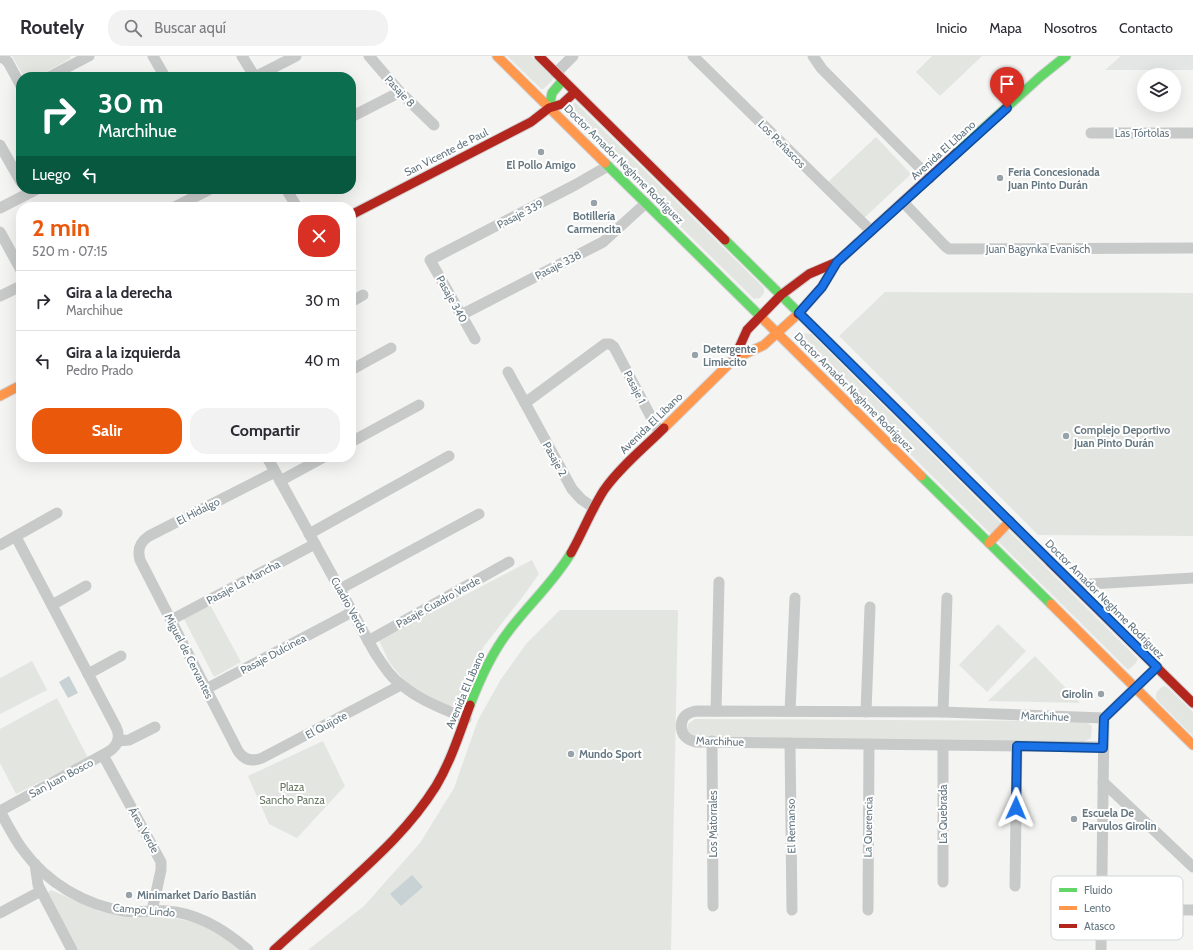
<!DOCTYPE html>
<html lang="es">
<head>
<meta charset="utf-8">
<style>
  :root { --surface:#fff; --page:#f2f2f3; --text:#2b2b33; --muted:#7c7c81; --line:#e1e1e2; --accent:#ea580c }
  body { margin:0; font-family:Cabin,sans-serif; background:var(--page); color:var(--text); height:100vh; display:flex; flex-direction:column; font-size:15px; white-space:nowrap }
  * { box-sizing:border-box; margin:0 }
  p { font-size:13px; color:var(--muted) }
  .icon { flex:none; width:22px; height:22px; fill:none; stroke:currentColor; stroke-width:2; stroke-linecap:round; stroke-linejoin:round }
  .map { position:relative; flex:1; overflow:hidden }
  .sheet { position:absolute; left:16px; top:146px; width:340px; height:260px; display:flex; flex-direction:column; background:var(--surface); border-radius:16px; box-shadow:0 4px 16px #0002 }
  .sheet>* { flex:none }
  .guide { position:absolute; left:16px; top:16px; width:340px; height:122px; border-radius:16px; box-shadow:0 4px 16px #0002; background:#0b6e4f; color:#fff; overflow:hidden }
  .fabs { position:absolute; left:1137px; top:12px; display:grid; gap:8px }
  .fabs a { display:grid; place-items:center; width:44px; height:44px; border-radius:50%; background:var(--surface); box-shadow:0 4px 16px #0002; font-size:20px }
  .pin { position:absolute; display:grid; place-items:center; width:34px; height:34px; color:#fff; margin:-41px -17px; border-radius:50% 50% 50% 0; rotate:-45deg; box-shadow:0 0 4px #0007 }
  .pin .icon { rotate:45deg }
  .me { position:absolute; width:44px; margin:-22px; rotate:1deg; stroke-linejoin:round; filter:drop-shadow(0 0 3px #0008) }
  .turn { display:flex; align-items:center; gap:14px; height:84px; padding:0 16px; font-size:18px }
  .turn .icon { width:52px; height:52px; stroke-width:2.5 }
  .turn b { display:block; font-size:28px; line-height:34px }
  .then { display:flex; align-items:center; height:38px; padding:0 16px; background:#0003; gap:8px; font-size:15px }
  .round { display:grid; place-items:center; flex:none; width:42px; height:42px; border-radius:16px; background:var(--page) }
  .headline { display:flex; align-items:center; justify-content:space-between; height:68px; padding:0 16px }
  h1 { font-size:24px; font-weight:800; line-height:30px; color:var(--accent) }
  .cta { display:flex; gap:8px; margin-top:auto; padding:8px 16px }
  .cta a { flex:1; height:46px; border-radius:16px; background:var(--accent); color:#fff; font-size:16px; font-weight:800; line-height:46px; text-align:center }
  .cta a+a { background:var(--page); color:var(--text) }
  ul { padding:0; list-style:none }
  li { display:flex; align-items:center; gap:12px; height:60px; padding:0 16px; border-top:1px solid var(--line) }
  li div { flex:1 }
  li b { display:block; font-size:15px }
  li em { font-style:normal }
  header { display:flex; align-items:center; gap:24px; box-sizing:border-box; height:56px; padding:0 20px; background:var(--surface); border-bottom:1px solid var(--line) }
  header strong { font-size:19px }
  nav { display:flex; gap:22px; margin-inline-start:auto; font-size:14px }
  .search { width:280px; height:36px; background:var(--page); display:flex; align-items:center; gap:10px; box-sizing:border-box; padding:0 14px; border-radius:16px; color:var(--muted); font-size:15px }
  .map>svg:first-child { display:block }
  .built { fill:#e4e5e5 }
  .green { fill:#e3e6e0 }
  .water { fill:#c8d2d4 }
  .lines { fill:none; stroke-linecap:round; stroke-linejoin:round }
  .fast-casing { stroke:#d0d1d2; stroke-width:11 }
  .slow-casing { stroke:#d0d1d2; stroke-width:11 }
  .jam-casing { stroke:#d0d1d2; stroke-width:11 }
  .street { stroke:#c8caca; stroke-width:11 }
  .fast { stroke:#63d668; stroke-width:9 }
  .slow { stroke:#ff974d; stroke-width:9 }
  .jam { stroke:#b3261e; stroke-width:9 }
  .route-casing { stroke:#114b97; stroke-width:10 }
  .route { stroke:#1a73e8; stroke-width:7 }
  .poi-dot { fill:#97a3a9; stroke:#fff; stroke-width:1.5 }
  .labels { text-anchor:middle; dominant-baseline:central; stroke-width:4; stroke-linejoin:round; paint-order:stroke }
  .street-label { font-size:11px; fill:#657781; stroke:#fff }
  .poi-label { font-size:11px; font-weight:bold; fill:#657781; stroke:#fff; text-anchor:start }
  .park-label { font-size:11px; fill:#6a7964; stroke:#fff }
  .key { fill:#fff; stroke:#d1d6d9; stroke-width:1 }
  .key-label { font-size:11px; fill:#657781 }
</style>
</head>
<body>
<header>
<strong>Routely</strong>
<div class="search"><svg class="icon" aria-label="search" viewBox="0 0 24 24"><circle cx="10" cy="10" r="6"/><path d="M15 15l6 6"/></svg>Buscar aquí</div>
<nav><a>Inicio</a><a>Mapa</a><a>Nosotros</a><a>Contacto</a></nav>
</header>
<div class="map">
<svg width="1193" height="894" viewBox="0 0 1193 894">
  <rect width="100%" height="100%" fill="#f4f4f3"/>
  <path class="built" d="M1121,0H1193V14H1105Z"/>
  <g class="green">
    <path d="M12,0H70L71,2L37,21H24Z"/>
    <path d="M507,0H531L551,19L553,22L552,25L543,33H541Z"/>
    <path d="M932,0H982L940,40L916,16Z"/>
    <path d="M575,46L764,232V237L760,242L754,243L565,57V56Z"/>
    <path d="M876,81L911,118L863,163L828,126Z"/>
    <path d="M885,236L1193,237V480L1038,479L839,280Z"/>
    <path d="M804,277L811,278L1138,603L1135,608L1128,614L798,287L800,280Z"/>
    <path d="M532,504L539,518L521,543L484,590L457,648L448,651L407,628L389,606L379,584Z"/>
    <path d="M209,547L241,606L214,621L183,561Z"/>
    <path d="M560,554H678L671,894H308L364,850L420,787L454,732L478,664L501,623L526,588Z"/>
    <path d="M998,568L1026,595L987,636L959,609Z"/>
    <path d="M1035,600L1080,647L988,645Z"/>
    <path d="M32,605L47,634L0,658V622Z"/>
    <path d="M1166,630L1193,656V680L1156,643C1155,637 1159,631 1166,630Z"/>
    <path d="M57,642L88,702L16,738L0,707V673Z"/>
    <path d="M695,663L1085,665L1092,670L1091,682L1083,686L695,682L687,675L688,668Z"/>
    <path d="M323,685L345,730L297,782L269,768L248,720Z"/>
    <path d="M51,834L99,855L119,859L166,860L197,867L219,879L241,894H76L46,838Z"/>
  </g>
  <g class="water">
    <path d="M69,620L78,637L68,642L59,626Z"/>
    <path d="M412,819L423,831L401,850L390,838Z"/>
  </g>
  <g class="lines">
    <defs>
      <g id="fast">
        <path d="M549,52L552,37L563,24"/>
        <path d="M956,97L1040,21L1066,0"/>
        <path d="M605,107L763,263"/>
        <path d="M725,184L885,342"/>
        <path d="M921,420L1051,548"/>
        <path d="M470,649C480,623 491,598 508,576C528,549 554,526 571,497"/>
      </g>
      <g id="slow">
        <path d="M497,0L605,107"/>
        <path d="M763,263L921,420"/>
        <path d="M0,340L21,329"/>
        <path d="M885,342L1050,506"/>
        <path d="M664,372L734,303L764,289L798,258"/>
        <path d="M989,487L1010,465"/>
        <path d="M1051,548L1193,689"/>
      </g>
      <g id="jam">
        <path d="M539,0L725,184"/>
        <path d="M351,159L531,66L549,52L562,48L575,36"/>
        <path d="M798,258L822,231L837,206L956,97"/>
        <path d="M734,303L747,274L781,239L809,218L837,206"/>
        <path d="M571,497C583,476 591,454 604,434C620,411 644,392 664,372"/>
        <path d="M1050,506L1193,647"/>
        <path d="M274,894C297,873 321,852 344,831C378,800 411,770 436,730C451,705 460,676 470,649"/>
      </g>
    </defs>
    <use href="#fast" class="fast-casing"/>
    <use href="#slow" class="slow-casing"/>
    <use href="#jam" class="jam-casing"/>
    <g class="street">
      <path d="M153,0L165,21"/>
      <path d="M242,0L255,21"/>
      <path d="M369,0L400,36L434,69"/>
      <path d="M693,0L871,175"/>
      <path d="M813,0L822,13L930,122"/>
      <path d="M0,1L5,3L8,6L21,30"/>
      <path d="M556,17L573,0"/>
      <path d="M49,21L89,0"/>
      <path d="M255,21L296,0"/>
      <path d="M351,61L400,36"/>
      <path d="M1091,77H1193"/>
      <path d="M0,89L21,126"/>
      <path d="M286,133L297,151"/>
      <path d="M903,146L945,190L949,193L1193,192"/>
      <path d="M175,151L210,133"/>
      <path d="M0,152L37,133"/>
      <path d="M0,176L21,214"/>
      <path d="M0,240L21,230"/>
      <path d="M351,246L363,239"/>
      <path d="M461,259L603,186L646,147"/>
      <path d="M475,283L430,204L575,129L608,110"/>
      <path d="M351,314L391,292"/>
      <path d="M508,316L572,433L581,443L594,452"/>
      <path d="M525,347L605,288H610L614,291L659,376"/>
      <path d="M351,386L419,349"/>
      <path d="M267,401L375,597C383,609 391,622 403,630C421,645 445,653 466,663"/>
      <path d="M275,416L149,480C140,486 137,493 140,504L238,695C244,704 252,706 262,702L401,629"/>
      <path d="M280,425L324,401"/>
      <path d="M309,478L449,400"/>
      <path d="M0,489L57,457"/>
      <path d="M1073,529L1193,522"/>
      <path d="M340,533L479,458"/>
      <path d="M52,549L86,530"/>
      <path d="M171,564L315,488"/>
      <path d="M368,585L509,506"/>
      <path d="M88,618L121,600"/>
      <path d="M206,633L352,556"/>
      <path d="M716,655L719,526"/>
      <path d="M790,655L795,542"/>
      <path d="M866,656L870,551"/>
      <path d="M943,656L947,542"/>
      <path d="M118,685L129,684L155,671"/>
      <path d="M712,685L713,850"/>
      <path d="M790,687L792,854"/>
      <path d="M1103,691L696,686C693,685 689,684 687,682C680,677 680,667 684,661C687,657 692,656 696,655L943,656L1104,662"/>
      <path d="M103,699L161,806V814L152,855"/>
      <path d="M1103,726L1193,811"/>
      <path d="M0,755L108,696C118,690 121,681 116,671L16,481"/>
      <path d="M0,755C7,768 14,782 23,794C47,827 85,849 124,855C139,857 153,854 167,855C197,857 225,874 248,894"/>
      <path d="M35,808L38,829L72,894"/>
      <path d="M943,826V689"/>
      <path d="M1015,830L1017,690"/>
      <path d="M1102,853L1193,854"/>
      <path d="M868,854L869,688"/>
      <path d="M0,857L41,835"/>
      <path d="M1101,894L1104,662L1157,611"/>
    </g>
    <use href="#fast" class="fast"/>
    <use href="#slow" class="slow"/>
    <use href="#jam" class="jam"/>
  </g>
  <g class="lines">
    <defs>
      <path id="route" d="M1007,52L837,206L822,231L799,257L1157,611L1104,662L1103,692L1017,690L1016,752"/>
    </defs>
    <use href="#route" class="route-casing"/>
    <use href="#route" class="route"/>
  </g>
  <g class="poi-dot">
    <circle cx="541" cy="96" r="4"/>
    <circle cx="1000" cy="122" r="4"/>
    <circle cx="594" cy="147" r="4"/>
    <circle cx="695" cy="299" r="4"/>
    <circle cx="1066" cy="380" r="4"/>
    <circle cx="1101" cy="638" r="4"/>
    <circle cx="571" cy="698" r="4"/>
    <circle cx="1074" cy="763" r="4"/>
    <circle cx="129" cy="839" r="4"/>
  </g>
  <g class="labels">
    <g class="street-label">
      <text transform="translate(400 35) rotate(47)">Pasaje 8</text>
      <text x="1142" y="77">Las Tórtolas</text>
      <text transform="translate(782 88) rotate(45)">Los Peñascos</text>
      <text transform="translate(943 94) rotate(-42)">Avenida El Líbano</text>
      <text transform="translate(446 96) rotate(-27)">San Vicente de Paul</text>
      <text transform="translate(624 108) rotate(45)">Doctor Amador Neghme Rodríguez</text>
      <text transform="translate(520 158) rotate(-27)">Pasaje 339</text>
      <text x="1038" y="193">Juan Bagynka Evanisch</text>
      <text transform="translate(558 209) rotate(-27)">Pasaje 338</text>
      <text transform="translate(452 243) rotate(61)">Pasaje 340</text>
      <text transform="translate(635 331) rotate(63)">Pasaje 1</text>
      <text transform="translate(854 336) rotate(45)">Doctor Amador Neghme Rodríguez</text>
      <text transform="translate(651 367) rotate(-44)">Avenida El Líbano</text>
      <text transform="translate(555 403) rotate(61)">Pasaje 2</text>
      <text transform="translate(198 455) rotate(-27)">El Hidalgo</text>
      <text transform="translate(243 526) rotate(-28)">Pasaje La Mancha</text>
      <text transform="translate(1105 543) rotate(45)">Doctor Amador Neghme Rodríguez</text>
      <text transform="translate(438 546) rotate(-29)">Pasaje Cuadro Verde</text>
      <text transform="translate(349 549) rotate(61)">Cuadro Verde</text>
      <text transform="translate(273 598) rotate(-28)">Pasaje Dulcinea</text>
      <text transform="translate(189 600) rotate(63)">Miguel de Cervantes</text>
      <text transform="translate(465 634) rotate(-67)">Avenida El Líbano</text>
      <text transform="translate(1045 660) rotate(2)">Marchihue</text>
      <text transform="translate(326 669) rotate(-28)">El Quijote</text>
      <text transform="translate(720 685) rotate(2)">Marchihue</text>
      <text transform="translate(61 722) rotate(-28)">San Juan Bosco</text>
      <text transform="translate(943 758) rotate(-90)">La Quebrada</text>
      <text transform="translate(713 768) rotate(-90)">Los Matorrales</text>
      <text transform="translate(791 770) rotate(-91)">El Remanso</text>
      <text transform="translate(868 771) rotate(-89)">La Querencia</text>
      <text transform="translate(144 774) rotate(61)">Área Verde</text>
      <text transform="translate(144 854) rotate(5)">Campo Lindo</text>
    </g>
    <g class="poi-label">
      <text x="541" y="109" text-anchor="middle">El Pollo Amigo</text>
      <text x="1008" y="116">Feria Concesionada<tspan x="1008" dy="13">Juan Pinto Durán</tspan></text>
      <text x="594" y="160" text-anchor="middle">Botillería<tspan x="594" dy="13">Carmencita</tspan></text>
      <text x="703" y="293">Detergente<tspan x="703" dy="13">Limiecito</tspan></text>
      <text x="1074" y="374">Complejo Deportivo<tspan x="1074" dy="13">Juan Pinto Durán</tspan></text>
      <text x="1093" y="638" text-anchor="end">Girolin</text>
      <text x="579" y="698">Mundo Sport</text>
      <text x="1082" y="757">Escuela De<tspan x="1082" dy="13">Parvulos Girolin</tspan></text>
      <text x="137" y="839">Minimarket Darío Bastián</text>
    </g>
    <g class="park-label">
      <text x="292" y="731">Plaza<tspan x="292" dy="13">Sancho Panza</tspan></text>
    </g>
  </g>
  <rect x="1051" y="820" width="132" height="64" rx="6" class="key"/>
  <rect x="1059" y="832" width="18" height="4" fill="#63d668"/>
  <rect x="1059" y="850" width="18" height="4" fill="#ff974d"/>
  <rect x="1059" y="868" width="18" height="4" fill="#b3261e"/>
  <g class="key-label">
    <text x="1084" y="838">Fluido</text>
    <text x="1084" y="856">Lento</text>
    <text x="1084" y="874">Atasco</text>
  </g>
</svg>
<div class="fabs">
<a><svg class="icon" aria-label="layers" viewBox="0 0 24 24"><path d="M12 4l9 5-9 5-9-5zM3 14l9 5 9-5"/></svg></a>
</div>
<div class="pin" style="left:1007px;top:52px;background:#d93025"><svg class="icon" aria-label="arrive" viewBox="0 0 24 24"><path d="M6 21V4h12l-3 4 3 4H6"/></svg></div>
<svg class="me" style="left:1016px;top:752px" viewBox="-20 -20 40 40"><path d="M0-17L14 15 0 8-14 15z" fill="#1a73e8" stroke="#fff" stroke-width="4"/></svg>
<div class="guide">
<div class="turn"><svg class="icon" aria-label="right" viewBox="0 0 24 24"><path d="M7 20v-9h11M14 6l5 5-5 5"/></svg><div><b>30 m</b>Marchihue</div></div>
<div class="then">Luego<svg class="icon" aria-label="left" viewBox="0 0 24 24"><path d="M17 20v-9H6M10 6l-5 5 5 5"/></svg></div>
</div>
<section class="sheet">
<div class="headline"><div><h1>2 min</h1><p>520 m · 07:15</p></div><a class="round" style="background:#d93025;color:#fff"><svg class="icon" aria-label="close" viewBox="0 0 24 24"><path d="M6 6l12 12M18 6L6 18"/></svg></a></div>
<ul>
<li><svg class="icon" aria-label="right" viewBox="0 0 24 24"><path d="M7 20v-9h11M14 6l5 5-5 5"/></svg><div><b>Gira a la derecha</b><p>Marchihue</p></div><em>30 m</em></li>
<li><svg class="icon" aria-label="left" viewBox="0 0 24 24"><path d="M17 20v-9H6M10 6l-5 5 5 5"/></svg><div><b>Gira a la izquierda</b><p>Pedro Prado</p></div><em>40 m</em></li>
</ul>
<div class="cta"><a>Salir</a><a>Compartir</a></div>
</section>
</div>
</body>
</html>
